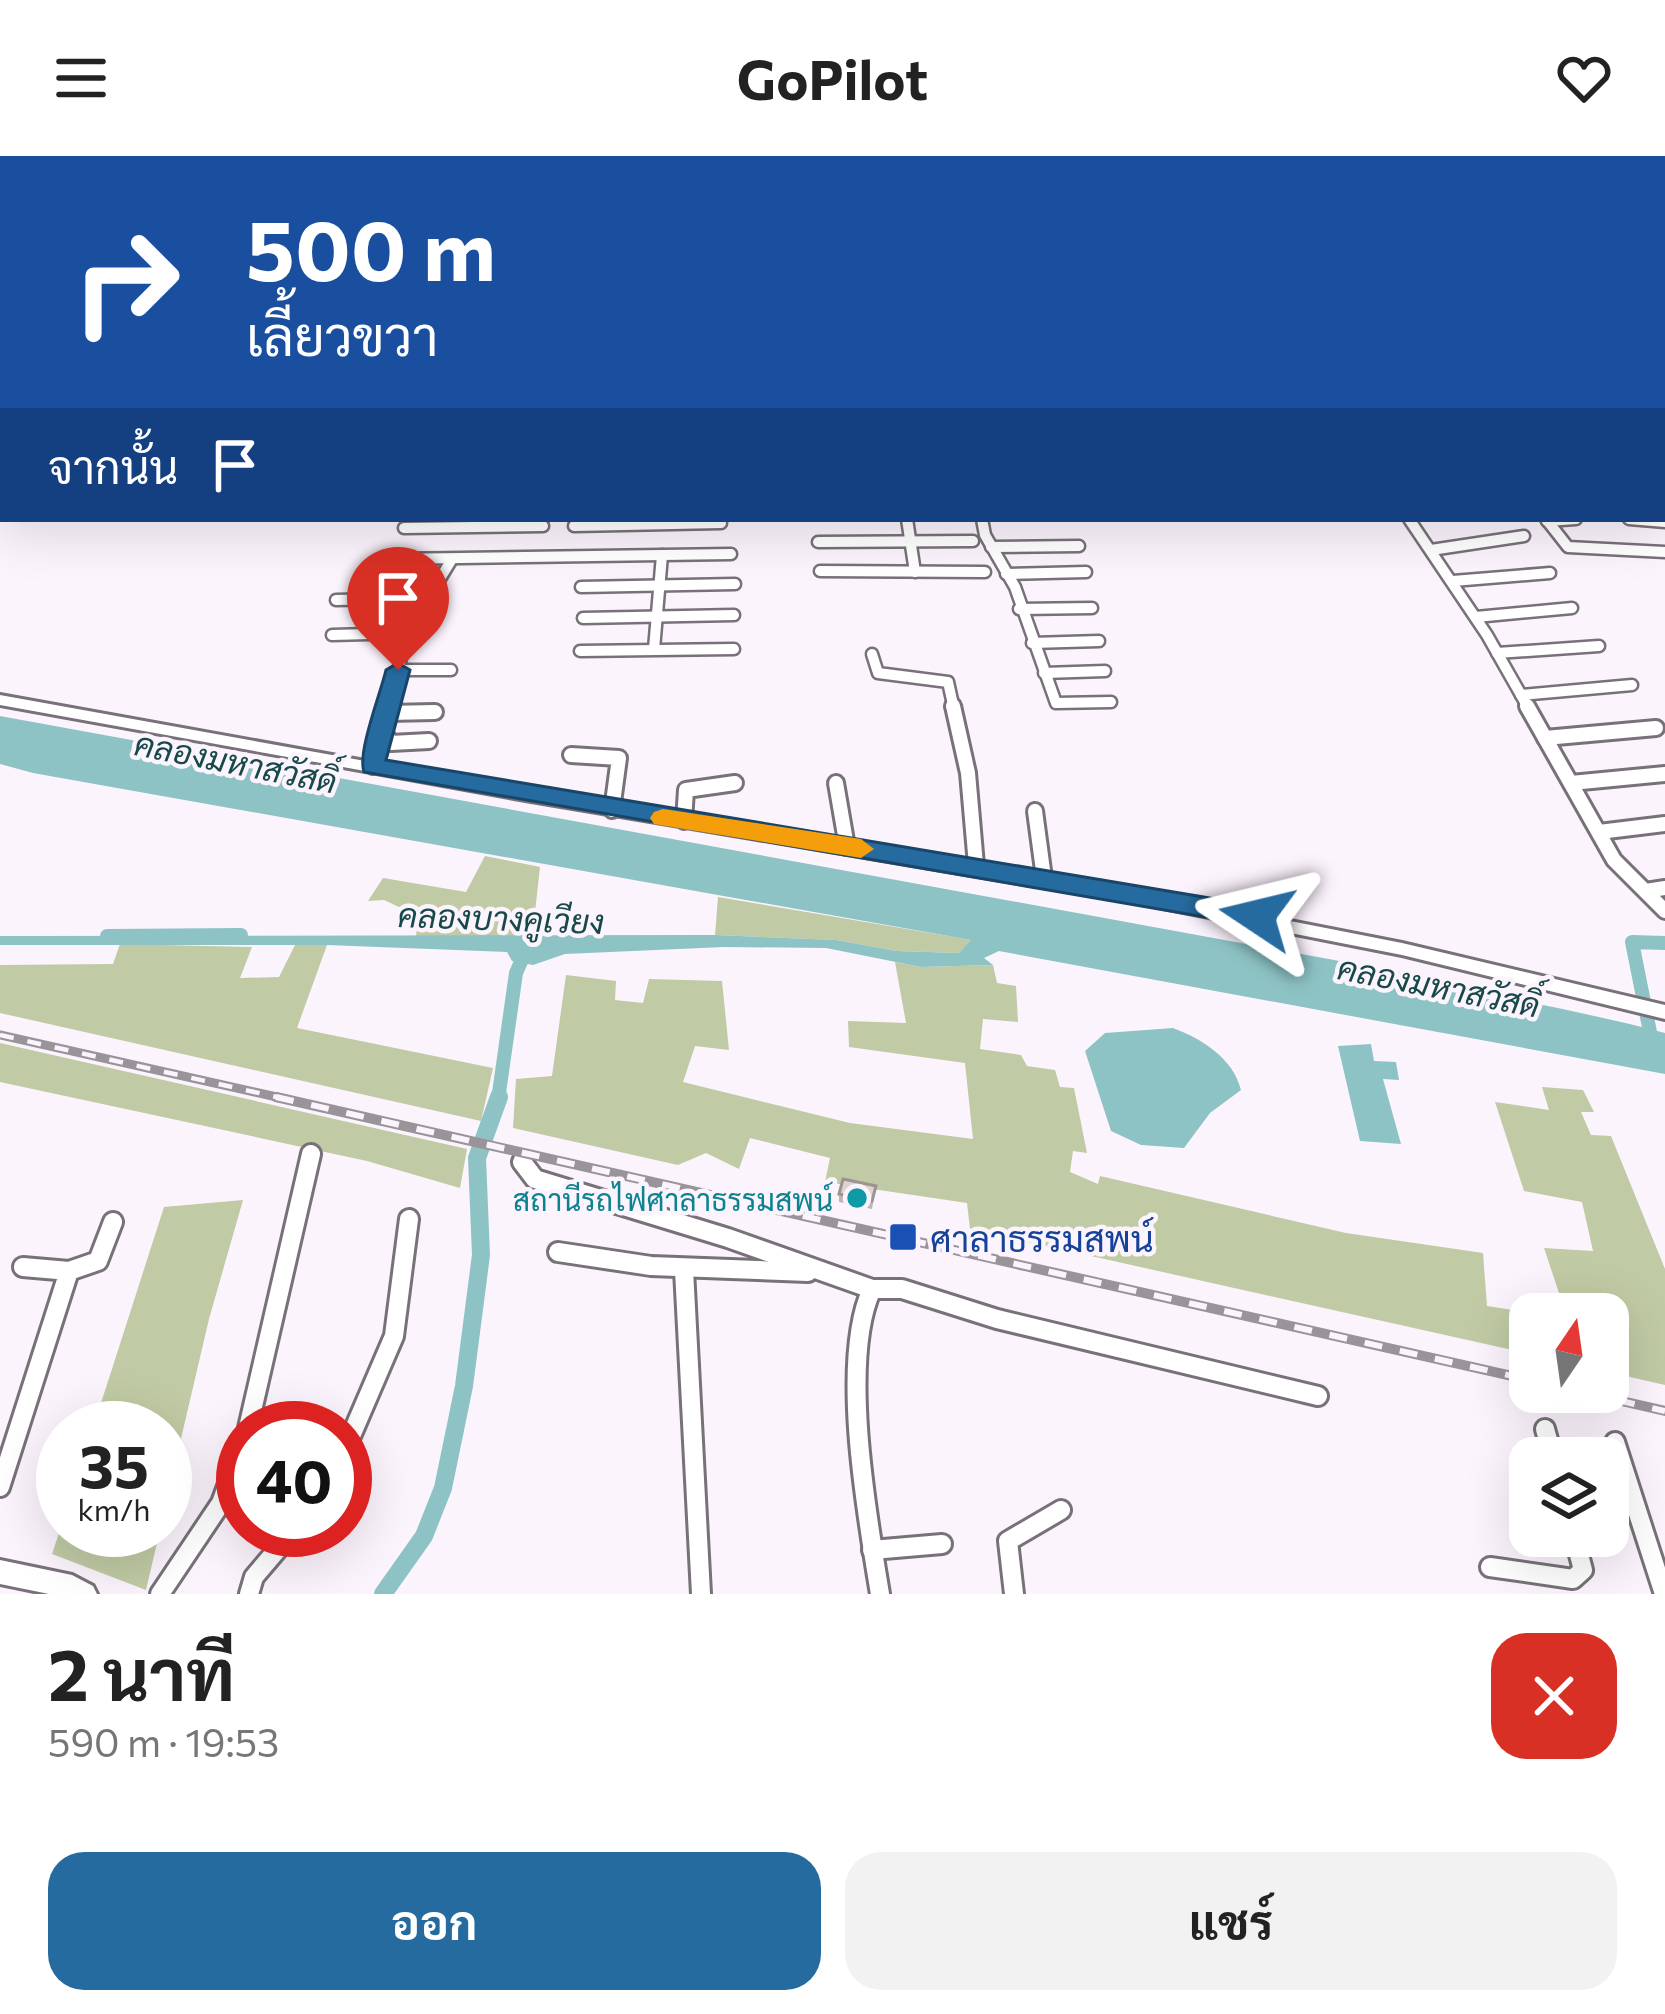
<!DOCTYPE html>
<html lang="th">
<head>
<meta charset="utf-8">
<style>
  :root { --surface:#fff; --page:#f2f2f2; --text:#222; --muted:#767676; --accent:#266ba0 }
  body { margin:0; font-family:Commissioner,Sarabun,sans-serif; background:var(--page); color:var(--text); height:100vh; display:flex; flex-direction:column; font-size:45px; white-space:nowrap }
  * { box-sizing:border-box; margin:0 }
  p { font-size:39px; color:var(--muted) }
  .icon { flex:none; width:66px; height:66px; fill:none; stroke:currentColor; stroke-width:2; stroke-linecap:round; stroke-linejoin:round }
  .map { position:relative; height:1438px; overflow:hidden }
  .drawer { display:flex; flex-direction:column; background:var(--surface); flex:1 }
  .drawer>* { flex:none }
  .hud { position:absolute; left:0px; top:0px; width:1665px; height:366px; box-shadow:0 12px 48px #0002; background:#1a4fa0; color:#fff; overflow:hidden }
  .needle { width:78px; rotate:13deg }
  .tools { position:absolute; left:1509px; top:1137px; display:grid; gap:24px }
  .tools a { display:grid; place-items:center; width:120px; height:120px; border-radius:24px; background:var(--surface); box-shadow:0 12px 48px #0002; font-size:60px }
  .speed { position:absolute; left:36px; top:1245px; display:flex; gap:24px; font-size:60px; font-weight:700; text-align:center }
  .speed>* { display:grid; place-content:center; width:156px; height:156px; border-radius:50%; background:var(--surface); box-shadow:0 12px 48px #0002; line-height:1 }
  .speed small { font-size:30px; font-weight:400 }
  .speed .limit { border:18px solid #d22; background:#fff; color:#111 }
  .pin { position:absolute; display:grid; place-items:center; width:102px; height:102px; color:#fff; margin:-123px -51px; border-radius:50% 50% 50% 0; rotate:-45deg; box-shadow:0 0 12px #0007 }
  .pin .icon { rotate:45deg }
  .me { position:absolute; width:132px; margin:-66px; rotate:280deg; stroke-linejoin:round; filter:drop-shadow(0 0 9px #0008) }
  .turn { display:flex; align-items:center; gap:42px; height:252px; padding:0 48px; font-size:54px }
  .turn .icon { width:156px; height:156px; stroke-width:2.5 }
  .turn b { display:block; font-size:84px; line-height:102px }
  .then { display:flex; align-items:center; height:114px; padding:0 48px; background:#0003; gap:24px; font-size:45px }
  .round { display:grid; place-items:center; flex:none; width:126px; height:126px; border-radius:36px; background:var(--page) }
  .summary { display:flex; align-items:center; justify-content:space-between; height:204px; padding:0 48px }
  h1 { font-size:72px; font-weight:700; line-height:90px }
  .cta { display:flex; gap:24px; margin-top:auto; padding:24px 48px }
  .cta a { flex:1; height:138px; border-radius:36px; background:var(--accent); color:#fff; font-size:48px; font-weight:700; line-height:138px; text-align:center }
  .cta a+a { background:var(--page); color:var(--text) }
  header { display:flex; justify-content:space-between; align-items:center; height:156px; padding:0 48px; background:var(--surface); font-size:54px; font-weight:700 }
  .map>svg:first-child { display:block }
  .green { fill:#c0caa4 }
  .water { fill:#8dc3c4 }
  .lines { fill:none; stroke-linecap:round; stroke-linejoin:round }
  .canal-far2 { stroke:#8dc3c4; stroke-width:9 }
  .canal-far1 { stroke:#8dc3c4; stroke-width:14 }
  .canal { stroke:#8dc3c4; stroke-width:18 }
  .minor-far3-casing { stroke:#787179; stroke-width:14 }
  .minor-far2-casing { stroke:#787179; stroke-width:15 }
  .minor-far1-casing { stroke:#787179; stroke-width:20 }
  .minor-casing { stroke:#787179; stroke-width:24 }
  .tertiary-casing { stroke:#787179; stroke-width:6 }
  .minor-far3 { stroke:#fff; stroke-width:9 }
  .minor-far2 { stroke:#fff; stroke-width:10 }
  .minor-far1 { stroke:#fff; stroke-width:14 }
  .minor { stroke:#fff; stroke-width:18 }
  .tertiary { fill:#fff; fill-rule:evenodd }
  .rail-far1-casing { stroke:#99939a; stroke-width:9 }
  .rail-casing { stroke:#99939a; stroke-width:10 }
  .rail-far1 { stroke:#fcf4fd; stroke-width:4.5; stroke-dasharray:14; stroke-linecap:butt }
  .rail { stroke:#fcf4fd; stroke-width:6; stroke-dasharray:18; stroke-linecap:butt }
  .wall { fill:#c1b5b2 }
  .building { fill:#e0d3cf; stroke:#9d9491; stroke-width:3 }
  .route { fill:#266ba0; stroke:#194668; stroke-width:3 }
  .slow { fill:#f59e0b }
  .culture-dot { fill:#0f9aa8; stroke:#fcf4fd; stroke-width:4.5 }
  .transit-dot { fill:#1a4fb4; stroke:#fcf4fd; stroke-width:4.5 }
  .labels { text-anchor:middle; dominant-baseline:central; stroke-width:9; stroke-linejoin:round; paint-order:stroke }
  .culture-label { font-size:30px; fill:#0d838f; stroke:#fcf4fd; text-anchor:end }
  .water-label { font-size:33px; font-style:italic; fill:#18494a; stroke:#fcf4fd }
  .near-transit-label { font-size:36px; fill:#164399; stroke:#fcf4fd; text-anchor:start }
</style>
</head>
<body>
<header><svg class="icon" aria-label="menu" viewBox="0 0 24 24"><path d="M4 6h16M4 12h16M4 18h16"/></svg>GoPilot<svg class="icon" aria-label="heart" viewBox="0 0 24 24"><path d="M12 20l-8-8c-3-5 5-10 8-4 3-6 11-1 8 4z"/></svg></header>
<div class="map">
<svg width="1665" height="1438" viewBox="0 0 1665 1438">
  <rect width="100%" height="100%" fill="#fcf4fd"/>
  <g class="green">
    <path d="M485,700L540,711L532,783L416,780L418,760L384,744L368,745L383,722L466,736Z"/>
    <path d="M718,741L972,784L959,797L897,795L836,784L715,779Z"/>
    <path d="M120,788L252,791L240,822L279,821L295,789H327L297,872L493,912L481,965L0,857V809L113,808Z"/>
    <path d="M895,806L922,811L993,809L997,827L1016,830L1018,866L983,863L980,893L1021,899L1027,910L1055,914L1060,931L1074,932L1087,997L1073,995L1070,1016L1098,1028L1100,1020L1346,1077L1483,1097L1487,1150L1539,1158H1530V1198L970,1073L967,1047L825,1026L830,1002L750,982L739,1013L706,997L678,1009L513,972L516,923L552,920L566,819L616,825L615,844L643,847L649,823L722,825L729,894L695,890L683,926L850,967L973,983L965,907L849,891L848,865L906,867Z"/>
    <path d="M0,887L467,993L460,1032L367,1005L0,926Z"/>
    <path d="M1542,931L1583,934L1594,956H1581L1591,979L1611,980L1665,1113V1229L1608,1216V1158H1566L1544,1092L1593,1095L1582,1046L1524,1035L1495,946L1549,954Z"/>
    <path d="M243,1044L209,1163L165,1351V1272H93L164,1051Z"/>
    <path d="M63,1365V1374H160L146,1434L52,1398Z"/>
  </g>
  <g class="water">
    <path d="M0,560L1405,817C1491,841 1579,854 1665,877V918L999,795L984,802L993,809L921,811L826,792L724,791L565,798L533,809L512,805L507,796L327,789H0V780L715,779L836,784L897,795L959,797L971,784L33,617L0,608Z"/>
    <path d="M1173,872C1202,883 1233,902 1241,934L1210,957L1184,992L1141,989L1111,975L1085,895L1105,877Z"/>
    <path d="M1371,888L1374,905L1396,906L1399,924L1383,923L1401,988L1360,985L1338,890Z"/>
  </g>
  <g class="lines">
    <path class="canal-far2" d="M1263,0L1267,3"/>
    <g class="canal-far1">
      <path d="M107,780L241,779"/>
      <path d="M1653,891L1632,786L1665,787"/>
      <path d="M498,944L516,817L527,792"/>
    </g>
    <path class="canal" d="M383,1438L424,1380L443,1332L464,1230L481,1099L477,1002L499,941"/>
    <defs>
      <g id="minor-far3">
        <path d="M1404,0L1408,3"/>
        <path d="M1586,0L1590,3"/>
        <path d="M1661,0L1665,3"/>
        <path d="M934,3L961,0"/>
        <path d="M0,44L3,39"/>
      </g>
      <g id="minor-far2">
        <path d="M907,363L915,416"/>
        <path d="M982,363L985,379L1015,431L1056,547L1111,546"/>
        <path d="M1409,363L1487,479L1529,553"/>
        <path d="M1546,363L1568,391L1665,396"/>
        <path d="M1629,363L1665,366"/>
        <path d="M1547,365L1576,363"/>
        <path d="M574,370L721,367"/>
        <path d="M404,372L543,370"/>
        <path d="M818,386L973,385"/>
        <path d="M991,391L1079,390"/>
        <path d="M1431,394L1524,380"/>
        <path d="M395,403L731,398"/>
        <path d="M820,415L985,416"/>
        <path d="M1006,418L1086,416"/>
        <path d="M1453,425L1550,417"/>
        <path d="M581,431L735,428"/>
        <path d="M336,444L427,442"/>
        <path d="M1019,453L1092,452"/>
        <path d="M1476,461L1572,452"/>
        <path d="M583,462L734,459"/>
        <path d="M332,479L407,477"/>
        <path d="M1032,487L1099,485"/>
        <path d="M654,493L662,399"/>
        <path d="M580,495L734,493"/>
        <path d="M1497,497L1599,490"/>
        <path d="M872,498L878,517L948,526L954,553"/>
        <path d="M398,514H451"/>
        <path d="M1044,517L1105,515"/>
        <path d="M1521,539L1632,529"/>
        <path d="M389,553L407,477L452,403"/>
      </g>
      <g id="minor-far1">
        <path d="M953,550L968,617L976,709"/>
        <path d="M1527,550L1614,704L1665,755"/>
        <path d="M388,557L435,556"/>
        <path d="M384,576L391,587L429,585"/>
        <path d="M1545,582L1656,572"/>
        <path d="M571,599L619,602L612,654"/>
        <path d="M373,610C376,588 385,572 390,550"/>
        <path d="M836,627L847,691"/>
        <path d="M1571,627L1665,618"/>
        <path d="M1035,655L1044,722"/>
        <path d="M684,665L686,634L735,627"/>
        <path d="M1599,676L1665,668"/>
        <path d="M1646,735L1665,732"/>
      </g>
      <g id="minor">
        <path d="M522,1006L535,1023L728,1082L872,1133H902L997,1163L1318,1240"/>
        <path d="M558,1096L651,1110L808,1116"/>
        <path d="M684,1114L701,1438"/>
        <path d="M69,1115L98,1105L113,1066"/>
        <path d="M872,1133C839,1203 867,1360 880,1438"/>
        <path d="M248,1272L311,998"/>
        <path d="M1545,1273L1553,1302"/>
        <path d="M1615,1286L1664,1438"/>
        <path d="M345,1294L394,1180L409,1063"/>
        <path d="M0,1331L69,1115L23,1111"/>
        <path d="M872,1394L942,1388"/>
        <path d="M1490,1411L1573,1423L1583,1414L1574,1380"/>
        <path d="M160,1438L221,1347L243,1287"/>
        <path d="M249,1438L254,1421L294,1374"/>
        <path d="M1014,1438L1008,1385L1061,1354"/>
      </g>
      <g id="tertiary">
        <rect x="0" y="99" width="3" height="6"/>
        <rect x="1662" y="165" width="3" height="6"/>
        <path d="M0,539L531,635L1138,735L1402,787L1665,849V863L1402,799L1138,747L531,645L0,549Z"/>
        <path d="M0,1404L72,1419L93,1430L97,1438H49L0,1428Z"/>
      </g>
    </defs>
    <use href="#minor-far3" class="minor-far3-casing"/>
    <use href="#minor-far2" class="minor-far2-casing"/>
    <use href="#minor-far1" class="minor-far1-casing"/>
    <use href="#minor" class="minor-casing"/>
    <use href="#tertiary" class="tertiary-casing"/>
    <use href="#minor-far3" class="minor-far3"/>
    <use href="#minor-far2" class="minor-far2"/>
    <use href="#minor-far1" class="minor-far1"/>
    <use href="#minor" class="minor"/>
    <use href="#tertiary" class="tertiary"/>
    <defs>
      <path id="rail-far1" d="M0,879L290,944"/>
      <g id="rail">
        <path d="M276,941L1530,1224"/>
        <path d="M1582,1236L1665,1255"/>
      </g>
    </defs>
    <use href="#rail-far1" class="rail-far1-casing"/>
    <use href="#rail" class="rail-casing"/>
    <use href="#rail-far1" class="rail-far1"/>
    <use href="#rail" class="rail"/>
  </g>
  <path class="wall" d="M876,1030L872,1053L839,1046V1038Z"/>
  <path class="building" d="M843,1023L876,1030L872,1045L839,1038Z"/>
  <path class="route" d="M398,507L410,514L386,604L1257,750L1271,760L1257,770L364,616C357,597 380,539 386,514Z"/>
  <path class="slow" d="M663,653L861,683L874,693L861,702L654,668L650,662L654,656Z"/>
  <circle class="culture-dot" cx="857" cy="1042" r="12"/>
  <rect class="transit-dot" x="888" y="1066" width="30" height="30" rx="6"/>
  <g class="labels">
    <g class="culture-label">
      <text x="833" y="1042">สถานีรถไฟศาลาธรรมสพน์</text>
    </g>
    <g class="water-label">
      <text transform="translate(236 605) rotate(11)">คลองมหาสวัสดิ์</text>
      <text transform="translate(501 761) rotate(2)">คลองบางคูเวียง</text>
      <text transform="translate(1439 829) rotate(11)">คลองมหาสวัสดิ์</text>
    </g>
    <g class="near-transit-label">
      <text x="930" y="1081">ศาลาธรรมสพน์</text>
    </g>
  </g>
</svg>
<div class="tools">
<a><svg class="needle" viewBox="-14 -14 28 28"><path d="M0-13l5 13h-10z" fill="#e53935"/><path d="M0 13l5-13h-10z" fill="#767676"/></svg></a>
<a><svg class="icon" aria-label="layers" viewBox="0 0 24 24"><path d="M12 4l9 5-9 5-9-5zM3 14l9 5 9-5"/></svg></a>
</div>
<div class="speed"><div>35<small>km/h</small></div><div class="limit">40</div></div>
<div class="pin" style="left:398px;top:514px;background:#d93025"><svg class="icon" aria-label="arrive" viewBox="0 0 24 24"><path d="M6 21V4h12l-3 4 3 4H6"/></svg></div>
<svg class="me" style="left:1257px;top:760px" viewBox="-20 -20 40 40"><path d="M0-17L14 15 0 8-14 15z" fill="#266ba0" stroke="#fff" stroke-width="4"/></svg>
<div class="hud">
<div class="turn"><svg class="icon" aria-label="right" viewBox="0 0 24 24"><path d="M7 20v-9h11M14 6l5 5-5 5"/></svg><div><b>500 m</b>เลี้ยวขวา</div></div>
<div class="then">จากนั้น<svg class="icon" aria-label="arrive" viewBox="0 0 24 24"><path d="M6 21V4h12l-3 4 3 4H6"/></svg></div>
</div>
</div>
<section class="drawer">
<div class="summary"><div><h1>2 นาที</h1><p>590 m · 19:53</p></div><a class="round" style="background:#d93025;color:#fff"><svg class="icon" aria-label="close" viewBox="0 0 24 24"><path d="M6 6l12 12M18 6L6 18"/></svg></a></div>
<div class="cta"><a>ออก</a><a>แชร์</a></div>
</section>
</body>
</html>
